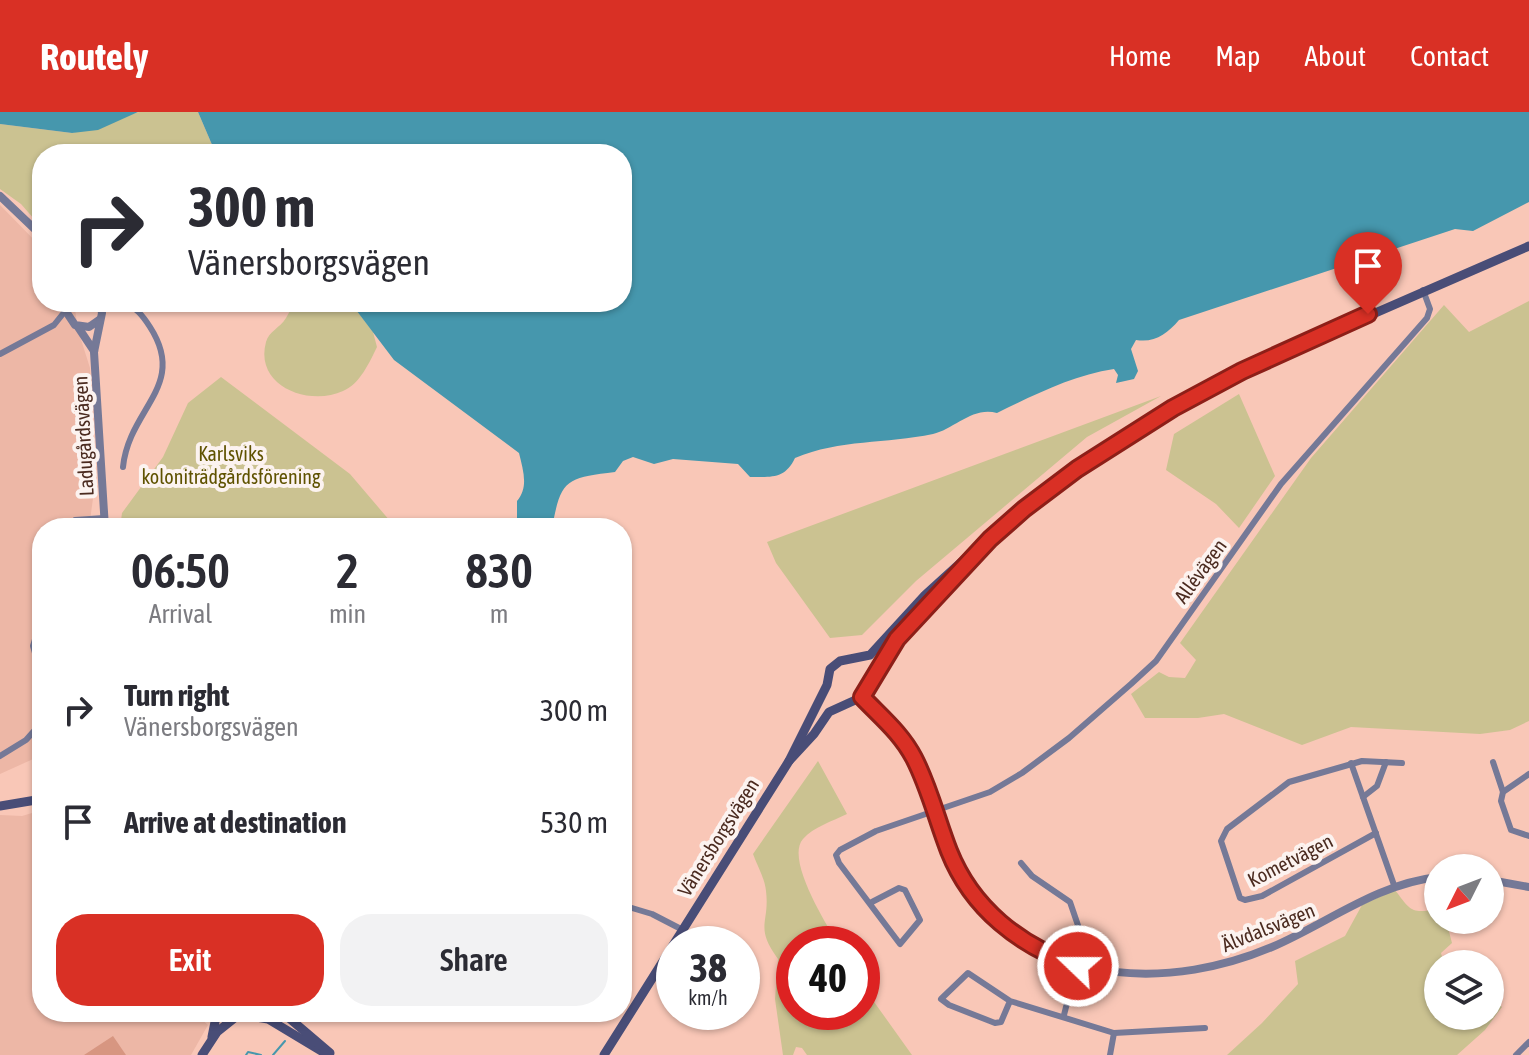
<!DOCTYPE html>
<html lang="en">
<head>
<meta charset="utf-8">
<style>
  :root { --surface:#fff; --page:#f2f2f3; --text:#2b2b33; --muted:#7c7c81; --accent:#d93025 }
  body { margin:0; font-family:"Asap Condensed",sans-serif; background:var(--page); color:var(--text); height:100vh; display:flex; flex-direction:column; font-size:30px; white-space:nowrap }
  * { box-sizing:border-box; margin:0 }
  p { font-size:26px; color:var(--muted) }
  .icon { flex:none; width:44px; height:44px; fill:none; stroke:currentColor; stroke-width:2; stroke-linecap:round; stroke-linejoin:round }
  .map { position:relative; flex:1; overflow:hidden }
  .details { position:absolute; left:32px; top:406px; width:600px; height:504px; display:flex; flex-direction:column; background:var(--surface); border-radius:32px; box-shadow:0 2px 6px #0004 }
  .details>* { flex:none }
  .top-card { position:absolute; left:32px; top:32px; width:600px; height:168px; border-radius:32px; box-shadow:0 2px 6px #0004; background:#fff; color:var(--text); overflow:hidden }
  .needle { width:52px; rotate:228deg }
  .fabs { position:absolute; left:1424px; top:742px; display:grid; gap:16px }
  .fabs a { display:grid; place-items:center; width:80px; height:80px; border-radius:50%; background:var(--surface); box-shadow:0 2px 6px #0004; font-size:40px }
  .speed { position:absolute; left:656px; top:814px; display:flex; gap:16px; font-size:40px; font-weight:700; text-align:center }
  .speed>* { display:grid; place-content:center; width:104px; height:104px; border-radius:50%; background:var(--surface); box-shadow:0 2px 6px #0004; line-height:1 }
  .speed small { font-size:20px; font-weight:400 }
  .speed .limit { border:12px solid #d22; background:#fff; color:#111 }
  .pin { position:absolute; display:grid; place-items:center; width:68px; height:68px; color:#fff; margin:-82px -34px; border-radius:50% 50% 50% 0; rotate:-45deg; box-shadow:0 0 8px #0007 }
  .pin .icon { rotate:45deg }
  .me { position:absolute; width:88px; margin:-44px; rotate:292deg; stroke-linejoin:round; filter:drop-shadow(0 0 6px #0008) }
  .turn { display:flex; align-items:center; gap:28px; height:168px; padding:0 24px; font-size:36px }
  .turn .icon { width:104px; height:104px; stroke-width:2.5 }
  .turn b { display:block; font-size:56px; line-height:68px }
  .eta { display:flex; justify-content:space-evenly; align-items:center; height:136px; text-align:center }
  .eta b { font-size:48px; font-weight:600; line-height:56px }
  .primary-button { display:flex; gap:16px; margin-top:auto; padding:16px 24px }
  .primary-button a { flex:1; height:92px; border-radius:32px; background:var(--accent); color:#fff; font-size:32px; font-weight:600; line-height:92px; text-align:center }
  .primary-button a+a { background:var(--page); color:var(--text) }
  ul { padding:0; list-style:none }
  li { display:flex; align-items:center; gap:24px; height:112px; padding:0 24px }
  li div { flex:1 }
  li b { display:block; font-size:30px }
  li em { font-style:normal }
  header { display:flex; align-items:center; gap:48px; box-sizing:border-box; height:112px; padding:0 40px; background:var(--accent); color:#fff }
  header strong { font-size:38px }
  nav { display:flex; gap:44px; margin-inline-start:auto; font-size:28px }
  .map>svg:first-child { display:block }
  .built { fill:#edb7a6 }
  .green { fill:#cbc291 }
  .water { fill:#4697ad }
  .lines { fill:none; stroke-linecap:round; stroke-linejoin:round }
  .stream { stroke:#4697ad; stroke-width:2 }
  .building { fill:#d79681 }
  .minor { stroke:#757997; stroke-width:6 }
  .tertiary { stroke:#757997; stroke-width:8 }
  .secondary { stroke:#494d77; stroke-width:9 }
  .route-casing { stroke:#8d1f18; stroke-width:20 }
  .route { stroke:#d93025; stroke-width:14 }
  .labels { text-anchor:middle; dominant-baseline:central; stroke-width:8; stroke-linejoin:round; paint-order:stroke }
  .street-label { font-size:20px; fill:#4b2b20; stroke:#fcf3f0 }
  .park-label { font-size:20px; fill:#5f5200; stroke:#fcf3f0 }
</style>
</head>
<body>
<header>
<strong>Routely</strong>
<nav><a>Home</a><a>Map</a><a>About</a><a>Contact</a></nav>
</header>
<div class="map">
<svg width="1529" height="943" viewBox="0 0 1529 943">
  <rect width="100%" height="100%" fill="#f9c7b7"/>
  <g class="built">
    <path d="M0,93L42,136V190H74L78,218L90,256L94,379L89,416H42V643L0,662Z"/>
    <path d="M42,698V900H193L208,913L191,943H0V703L22,704Z"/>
  </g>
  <g class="green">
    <path d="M139,0H198L216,42H42V116L21,92L0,77V12L72,21Z"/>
    <path d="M1529,189V609L1510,618L1480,622L1351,615L1302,633L1224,602L1198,606H1145L1131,582L1159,560L1169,565L1185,566L1196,548L1180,531L1311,346L1444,193L1469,220Z"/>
    <path d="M295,190H350L373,220L377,235C369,251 360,272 343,279C309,295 254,274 266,230C269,219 280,216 286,206C289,201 292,195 295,190Z"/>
    <path d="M221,265L350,362L396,416H120L122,401L163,345L188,291Z"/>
    <path d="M1239,282L1275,364L1239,416L1216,392L1166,358L1174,322Z"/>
    <path d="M1161,284L1087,325L916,469L862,523L830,526L776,451L767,430Z"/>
    <path d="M818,649L847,702C833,709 813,715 803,727C785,747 827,813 838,832H794V900H862V873L912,943H807L802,936L796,935L793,943H783L775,887L778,847C754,814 770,812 766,779C765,767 757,753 753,742Z"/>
    <path d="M1395,778C1411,799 1411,802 1438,797V808H1446L1452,831L1441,841L1444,852H1438V904H1490V884L1502,895L1485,918L1457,943H1227L1262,911L1298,872L1295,849L1345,824L1362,793Z"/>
  </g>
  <g class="water">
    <path d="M0,0H138L98,18L72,21L0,12Z"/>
    <path d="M198,0H1529V90L1473,119L1455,117L1179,208C1167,222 1155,231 1136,228L1131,237L1138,259L1134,267L1116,271L1118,263L1114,257C1073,263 1034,283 997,301C973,294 954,317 933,322C886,332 840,327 795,346C785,367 772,365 750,365L738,352L673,347L654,352L633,345L623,349L615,360C566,366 561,367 552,416H517V389C529,375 523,358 519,341L394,248L350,190H622V42H216Z"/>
  </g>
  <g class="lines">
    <g class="stream">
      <path d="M246,943L248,940L261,943"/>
      <path d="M273,943L285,929"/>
    </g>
  </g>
  <path class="building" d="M113,924L126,943H84Z"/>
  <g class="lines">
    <g class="minor">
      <path d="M109,190H112"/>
      <path d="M0,242L54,213L66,198"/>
      <path d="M123,355C129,296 188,274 150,215C143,204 136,195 123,190"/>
      <path d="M68,416L75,408L104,406"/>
      <path d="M42,505L33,534L42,566"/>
      <path d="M0,644L26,628L42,610"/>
      <path d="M1493,650L1503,680"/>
      <path d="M1351,651L1394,773"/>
      <path d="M1529,662L1503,680L1501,689L1511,718L1529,724"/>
      <path d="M1363,685L1377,674L1386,650"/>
      <path d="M1376,721L1262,784L1245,788L1240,786L1221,729L1227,717L1289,670L1362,649L1402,651"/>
      <path d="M1021,751L1032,764L1070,790L1083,828L1064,903"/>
      <path d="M870,791L899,776L905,778L920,808L900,832L839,751L836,743L840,738L876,719L990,680L1022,661L1069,626L1131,572L1156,549L1281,372L1427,206L1430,197L1423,178"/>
      <path d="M622,793L652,802L681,817"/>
      <path d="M1010,889L1001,910L995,911L949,893L941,887L968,861L1010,889L1114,921L1205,916"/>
      <path d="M1110,943L1114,921"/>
      <path d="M1516,943L1529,930"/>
    </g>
    <g class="tertiary">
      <path d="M0,84L42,124"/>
      <path d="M68,190L67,201L75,213L89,215L99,208"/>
      <path d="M100,190L102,201L94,240L105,416"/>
      <path d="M78,215L94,239"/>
      <path d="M862,585C882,606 903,623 916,650C938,695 944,749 977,788C1050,875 1173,877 1272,835C1328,811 1376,772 1438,765"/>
      <path d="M1490,768L1529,775"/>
    </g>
    <g class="secondary">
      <path d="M789,649L814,622L829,600L862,585L897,527L990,427L1024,397L1077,357L1173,296L1242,259L1529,134"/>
      <path d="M0,694L42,687"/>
      <path d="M227,900L268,907L328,943"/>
      <path d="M282,900L330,941"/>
      <path d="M212,925L217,900"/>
      <path d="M202,943L217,920L237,904"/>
      <path d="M604,943L789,649L827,573L830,557L840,549L870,543L925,483L980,433"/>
    </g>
  </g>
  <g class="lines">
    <defs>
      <path id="route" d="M1078,854C1020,834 972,797 949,739C937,708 929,675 914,646C901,621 881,605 862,585L897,527L990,427L1024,397L1077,357L1173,296L1242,259L1368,202"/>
    </defs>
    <use href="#route" class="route-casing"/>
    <use href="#route" class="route"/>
  </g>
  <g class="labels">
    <g class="street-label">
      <text transform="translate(83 324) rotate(-93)">Ladugårdsvägen</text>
      <text transform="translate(1200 459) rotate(-54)">Allévägen</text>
      <text transform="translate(718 725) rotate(-58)">Vänersborgsvägen</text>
      <text transform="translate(1290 748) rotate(-27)">Kometvägen</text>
      <text transform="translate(1268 815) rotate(-22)">Älvdalsvägen</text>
    </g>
    <g class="park-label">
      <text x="231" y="341">Karlsviks<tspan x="231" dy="23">koloniträdgårdsförening</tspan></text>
    </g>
  </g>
</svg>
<div class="fabs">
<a><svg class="needle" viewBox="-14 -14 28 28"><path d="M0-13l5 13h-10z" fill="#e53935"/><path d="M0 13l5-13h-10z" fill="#7c7c81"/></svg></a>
<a><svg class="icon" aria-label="layers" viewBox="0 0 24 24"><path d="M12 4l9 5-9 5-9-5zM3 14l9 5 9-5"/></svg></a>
</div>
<div class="speed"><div>38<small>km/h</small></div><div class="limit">40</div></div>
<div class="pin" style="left:1368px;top:202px;background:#d93025"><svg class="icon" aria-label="arrive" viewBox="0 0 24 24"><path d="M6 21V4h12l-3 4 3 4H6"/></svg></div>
<svg class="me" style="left:1078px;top:854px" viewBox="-20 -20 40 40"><circle r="17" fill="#d93025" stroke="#fff" stroke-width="3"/><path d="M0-11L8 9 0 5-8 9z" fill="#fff"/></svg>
<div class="top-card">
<div class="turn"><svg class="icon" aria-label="right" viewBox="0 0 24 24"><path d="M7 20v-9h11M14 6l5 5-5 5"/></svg><div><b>300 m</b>Vänersborgsvägen</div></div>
</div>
<section class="details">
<div class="eta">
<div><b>06:50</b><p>Arrival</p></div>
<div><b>2</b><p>min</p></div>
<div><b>830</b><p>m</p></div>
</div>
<ul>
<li><svg class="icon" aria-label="right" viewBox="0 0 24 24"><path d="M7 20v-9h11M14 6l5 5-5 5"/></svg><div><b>Turn right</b><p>Vänersborgsvägen</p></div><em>300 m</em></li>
<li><svg class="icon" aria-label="arrive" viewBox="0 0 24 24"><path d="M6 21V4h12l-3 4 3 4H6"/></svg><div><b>Arrive at destination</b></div><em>530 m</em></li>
</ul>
<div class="primary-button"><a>Exit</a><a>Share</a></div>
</section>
</div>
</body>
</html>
